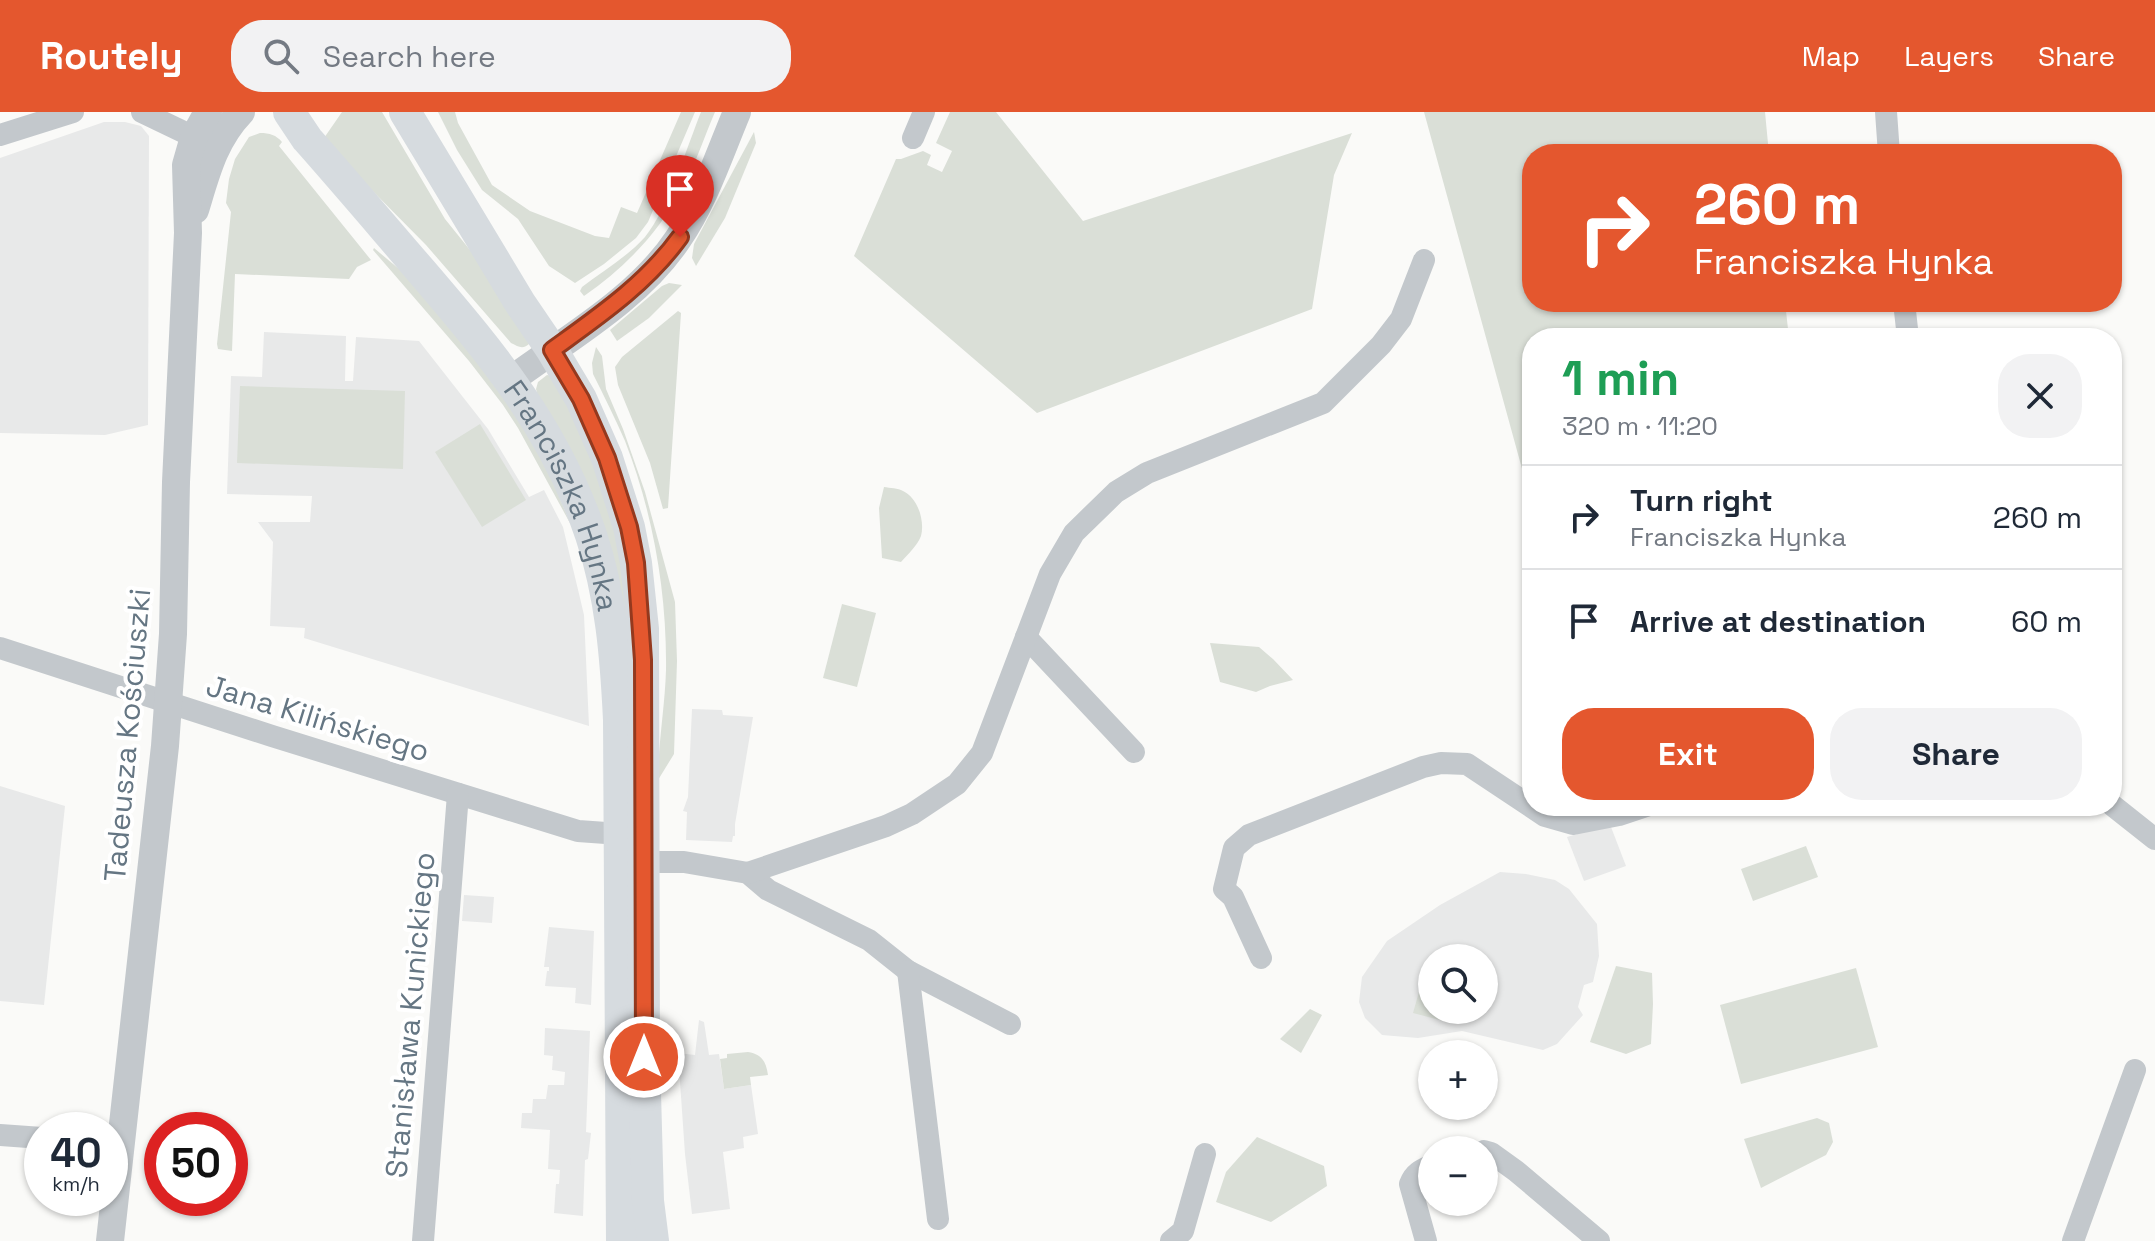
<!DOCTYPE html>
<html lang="en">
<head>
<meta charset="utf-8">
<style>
  :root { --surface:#fff; --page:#f2f2f3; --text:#1f2937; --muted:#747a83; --line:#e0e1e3; --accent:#e4572e }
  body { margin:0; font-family:"Space Grotesk",sans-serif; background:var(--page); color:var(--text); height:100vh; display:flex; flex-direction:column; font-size:30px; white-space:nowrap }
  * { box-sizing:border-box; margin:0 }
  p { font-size:26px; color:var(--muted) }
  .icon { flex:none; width:44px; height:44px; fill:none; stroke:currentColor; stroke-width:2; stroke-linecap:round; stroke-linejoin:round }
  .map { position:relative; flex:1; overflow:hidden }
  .details { position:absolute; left:1522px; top:216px; width:600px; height:488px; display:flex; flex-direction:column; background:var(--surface); border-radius:32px; box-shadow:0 2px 6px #0004 }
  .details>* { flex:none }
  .banner { position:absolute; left:1522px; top:32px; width:600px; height:168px; border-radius:32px; box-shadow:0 2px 6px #0004; background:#e4572e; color:#fff; overflow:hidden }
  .buttons { position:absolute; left:1418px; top:832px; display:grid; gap:16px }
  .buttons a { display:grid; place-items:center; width:80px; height:80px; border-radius:50%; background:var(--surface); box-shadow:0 2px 6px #0004; font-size:40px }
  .speed { position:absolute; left:24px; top:1000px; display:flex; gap:16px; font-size:40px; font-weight:700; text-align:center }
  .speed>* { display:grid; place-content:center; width:104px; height:104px; border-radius:50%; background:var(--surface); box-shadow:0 2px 6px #0004; line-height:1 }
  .speed small { font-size:20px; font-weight:400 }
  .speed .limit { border:12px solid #d22; background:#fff; color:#111 }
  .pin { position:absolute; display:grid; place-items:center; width:68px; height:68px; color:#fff; margin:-82px -34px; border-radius:50% 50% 50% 0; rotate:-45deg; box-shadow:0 0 8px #0007 }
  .pin .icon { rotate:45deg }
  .me { position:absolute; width:88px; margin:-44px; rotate:0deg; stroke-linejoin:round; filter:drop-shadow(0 0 6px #0008) }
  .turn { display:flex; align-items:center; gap:28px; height:168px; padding:0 40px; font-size:36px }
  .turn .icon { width:104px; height:104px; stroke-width:2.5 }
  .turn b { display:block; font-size:56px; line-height:68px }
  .round { display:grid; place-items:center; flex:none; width:84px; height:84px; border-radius:32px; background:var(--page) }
  .head { display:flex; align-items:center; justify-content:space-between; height:136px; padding:0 40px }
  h1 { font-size:48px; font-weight:800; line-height:60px; color:#1e9e55 }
  .button { display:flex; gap:16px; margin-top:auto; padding:16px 40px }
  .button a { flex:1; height:92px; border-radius:32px; background:var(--accent); color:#fff; font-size:32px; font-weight:800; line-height:92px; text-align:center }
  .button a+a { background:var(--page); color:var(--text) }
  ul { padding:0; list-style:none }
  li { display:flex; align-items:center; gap:24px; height:104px; padding:0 40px; border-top:2px solid var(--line) }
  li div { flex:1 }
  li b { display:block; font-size:30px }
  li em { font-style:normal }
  header { display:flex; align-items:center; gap:48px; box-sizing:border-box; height:112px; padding:0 40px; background:var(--accent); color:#fff }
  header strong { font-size:38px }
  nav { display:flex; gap:44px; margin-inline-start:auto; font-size:28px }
  .search { width:560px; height:72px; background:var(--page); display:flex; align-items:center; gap:20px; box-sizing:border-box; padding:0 28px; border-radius:32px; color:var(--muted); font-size:30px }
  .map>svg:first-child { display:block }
  .built { fill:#e8e9e9; fill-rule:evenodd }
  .green { fill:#dadfd7 }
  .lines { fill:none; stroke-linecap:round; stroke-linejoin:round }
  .minor { stroke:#c3c8cc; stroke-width:22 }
  .tertiary { stroke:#c3c8cc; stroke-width:28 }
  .secondary { stroke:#d6dbdf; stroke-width:32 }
  .route-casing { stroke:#94391e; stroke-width:20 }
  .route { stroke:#e4572e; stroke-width:14 }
  .labels { text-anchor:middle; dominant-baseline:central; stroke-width:8; stroke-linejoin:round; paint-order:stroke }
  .street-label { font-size:30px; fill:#657683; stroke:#fff }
</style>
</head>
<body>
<header>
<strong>Routely</strong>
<div class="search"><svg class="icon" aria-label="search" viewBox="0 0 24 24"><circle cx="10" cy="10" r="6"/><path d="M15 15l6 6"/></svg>Search here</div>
<nav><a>Map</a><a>Layers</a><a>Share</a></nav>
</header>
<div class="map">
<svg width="2155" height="1129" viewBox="0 0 2155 1129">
  <rect width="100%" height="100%" fill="#fafaf8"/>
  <g class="built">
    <path d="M104,10H125L141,14L149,24L148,313L105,323L0,321V46Z"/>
    <path d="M264,220L346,224L345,269H353L356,225L419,229L488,317L529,385L544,378L563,415L580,486L584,503L589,614L304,526L305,516L270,514L273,430L258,410H310L312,384L227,382L231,264L262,265Z"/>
    <path d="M692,597L722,598L723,603L753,605L735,712V724H733L732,730L686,728L687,700L683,699L688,685Z"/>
    <path d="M0,674L65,694L44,893L0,889Z"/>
    <path d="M1611,715L1626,754L1584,769L1567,725L1587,719Z"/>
    <path d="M1500,760L1526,762L1555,768L1569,777L1597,812L1599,844L1593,870L1584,873L1578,895L1583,903L1557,932L1543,938L1462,919L1418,926L1382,923L1365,906L1359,890L1362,865L1387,829L1440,793ZM1432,846H1484V898H1432Z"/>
    <path d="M464,783L494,785L492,811L462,809Z"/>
    <path d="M549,815L594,819L591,893L575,891L576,876L545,874L547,859H549V855H544Z"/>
    <path d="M699,908L704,910L709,943L719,942L724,977L751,973L758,1022L743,1025L744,1036L723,1040L730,1097L692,1102L685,1042L678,941L695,943Z"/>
    <path d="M545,916L590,919L586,1020L591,1021L588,1047L585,1048L583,1104L554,1101L556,1072H559L560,1058L548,1057L550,1018L521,1016L522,1001H532L533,987H546L548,973H564L565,960L552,958L553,944L544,943Z"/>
  </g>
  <g class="green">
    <path d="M342,0H382L445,107L499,174L530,231C523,238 519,235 511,231L426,133L336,42L324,26Z"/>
    <path d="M438,0H455L458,11L492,73L530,99L595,124L609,126L621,95L637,101L681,0H695L648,110L636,126L604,152L575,171L549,154L518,107L482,78L457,38Z"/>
    <path d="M701,0H715C704,25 696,51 683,75C659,120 626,155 584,184L580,179L582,175C603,159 627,145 645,125C668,97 687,35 701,0Z"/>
    <path d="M950,0H996L1083,109L1352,21L1334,63L1312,197L1037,301L854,144L896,47H901L923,39L931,43L927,53L942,60L952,39L936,31Z"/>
    <path d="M1424,0H1765L1769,42H1532V190H1785L1789,226H1532V393Z"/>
    <path d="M754,20L756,31L725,106L696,154L692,146L694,132Z"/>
    <path d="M260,21C270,21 276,23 282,30L279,34L371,148L357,155L349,167L235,162L232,239L218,237L217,232L231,100L226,91L229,67L235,47L249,25Z"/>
    <path d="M374,136L405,162L475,242L537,331L571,413L518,316L503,293L469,249L373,138Z"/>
    <path d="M669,171L682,173L649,206L617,229L610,218L662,174Z"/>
    <path d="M678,199L681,201L668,396L663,397L650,351L618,273L615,255L622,245Z"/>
    <path d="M596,235L602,244L606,277L623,317L645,380L675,490L677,549L674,642L658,668C658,632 665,594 666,558C667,480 653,401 625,329C615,306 604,284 593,262L592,251Z"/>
    <path d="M547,263L553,264L585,321L617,414L634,560L538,285L536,277L538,270Z"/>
    <path d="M240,274L405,279L403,357L237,351Z"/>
    <path d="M480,312L526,388L482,415L435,340Z"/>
    <path d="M884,375C890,376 898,376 903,379C918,386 925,409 921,424C917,434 908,442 901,450L882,446L879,396Z"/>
    <path d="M842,492L876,501L857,575L823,566Z"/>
    <path d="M1210,531L1259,535L1273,547L1293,568L1270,574L1256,580L1220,570Z"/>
    <path d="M1806,734L1818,765L1753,789L1741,757Z"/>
    <path d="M1428,848L1432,849V898H1454L1451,911L1413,901Z"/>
    <path d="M1616,854L1652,861L1653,892L1651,932L1626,942L1590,930Z"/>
    <path d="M1856,856L1878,935L1741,972L1720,893Z"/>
    <path d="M1310,897L1322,903L1301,941L1280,927Z"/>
    <path d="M748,940C761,942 766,949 768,963L750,965L751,973L724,977L720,947L727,946V942Z"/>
    <path d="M1817,1006L1829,1011L1833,1030L1826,1043L1761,1076L1744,1027Z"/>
    <path d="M1257,1025L1324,1054L1327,1074L1271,1110L1216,1090L1226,1060Z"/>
  </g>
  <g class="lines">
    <g class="minor">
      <path d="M142,0L194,25"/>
      <path d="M1886,0L1889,42"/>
      <path d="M0,23L73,0"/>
      <path d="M913,26L924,0"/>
      <path d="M1904,190L1908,226"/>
      <path d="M1026,525L1134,640"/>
      <path d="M0,536L272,624L578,719L620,722"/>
      <path d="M2112,693L2155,727"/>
      <path d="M644,750H684L748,761L768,778L869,828L908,859L1010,912"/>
      <path d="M748,761L886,714L912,702L957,672L982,641L1050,462L1074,421L1116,380L1147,361L1323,291L1381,233L1401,207L1424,148"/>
      <path d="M1261,846L1233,785L1224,777L1234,736L1249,723L1423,655L1441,651L1467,652L1545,704L1573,712L1619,703L1646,694"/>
      <path d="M908,859L938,1107"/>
      <path d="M0,1023L42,1026"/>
      <path d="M1484,1039L1491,1041L1516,1059L1599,1129"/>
      <path d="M423,1129L458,682"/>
      <path d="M1171,1129L1183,1119L1205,1042"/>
      <path d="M1426,1129L1410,1072C1414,1061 1421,1058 1432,1053"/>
      <path d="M2073,1129L2135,958"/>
    </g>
    <g class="tertiary">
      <path d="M195,98C206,62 214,28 241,0"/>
      <path d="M511,268C568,226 638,187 678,127C704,89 719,43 737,0"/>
      <path d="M110,1129L165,634L173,522L176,370L188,121L186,53L194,25L208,0"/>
    </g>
    <g class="secondary">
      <path id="s1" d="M289,0L307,27C346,71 384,116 422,160C494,244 555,317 591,423C611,483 616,545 619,608L622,1129"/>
      <path d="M405,0L520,191L552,238L581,287L607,346L629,415L636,451L643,517L644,945L648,1089L653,1129"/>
    </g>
  </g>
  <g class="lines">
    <defs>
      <path id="route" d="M644,945L643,548L636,451L629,415L607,346L581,287L552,238C599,204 646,172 680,125"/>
    </defs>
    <use href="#route" class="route-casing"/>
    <use href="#route" class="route"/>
  </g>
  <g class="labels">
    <g class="street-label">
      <text stroke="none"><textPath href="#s1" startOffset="476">Franciszka Hynka</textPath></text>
      <text transform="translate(318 606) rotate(17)">Jana Kilińskiego</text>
      <text transform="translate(127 623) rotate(-85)">Tadeusza Kościuszki</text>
      <text transform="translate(410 903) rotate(-85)">Stanisława Kunickiego</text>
    </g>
  </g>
</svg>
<div class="buttons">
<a><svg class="icon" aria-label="search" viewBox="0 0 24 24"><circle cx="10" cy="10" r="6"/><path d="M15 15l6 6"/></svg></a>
<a>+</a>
<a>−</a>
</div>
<div class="speed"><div>40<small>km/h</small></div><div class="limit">50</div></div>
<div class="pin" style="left:680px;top:125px;background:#d93025"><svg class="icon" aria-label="arrive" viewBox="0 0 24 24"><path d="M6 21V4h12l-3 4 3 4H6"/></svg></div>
<svg class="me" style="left:644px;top:945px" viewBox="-20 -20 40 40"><circle r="17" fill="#e4572e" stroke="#fff" stroke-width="3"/><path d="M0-11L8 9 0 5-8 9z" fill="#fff"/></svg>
<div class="banner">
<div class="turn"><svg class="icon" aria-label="right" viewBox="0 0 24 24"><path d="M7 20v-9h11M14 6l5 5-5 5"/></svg><div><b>260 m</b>Franciszka Hynka</div></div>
</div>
<section class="details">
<div class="head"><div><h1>1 min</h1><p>320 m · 11:20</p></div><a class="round"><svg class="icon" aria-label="close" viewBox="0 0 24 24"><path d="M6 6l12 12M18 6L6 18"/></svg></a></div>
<ul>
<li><svg class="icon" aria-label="right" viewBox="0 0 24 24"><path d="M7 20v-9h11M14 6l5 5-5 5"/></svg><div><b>Turn right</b><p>Franciszka Hynka</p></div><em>260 m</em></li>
<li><svg class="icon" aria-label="arrive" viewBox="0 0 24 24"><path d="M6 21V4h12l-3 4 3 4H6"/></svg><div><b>Arrive at destination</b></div><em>60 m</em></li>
</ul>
<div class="button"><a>Exit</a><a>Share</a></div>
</section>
</div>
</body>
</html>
